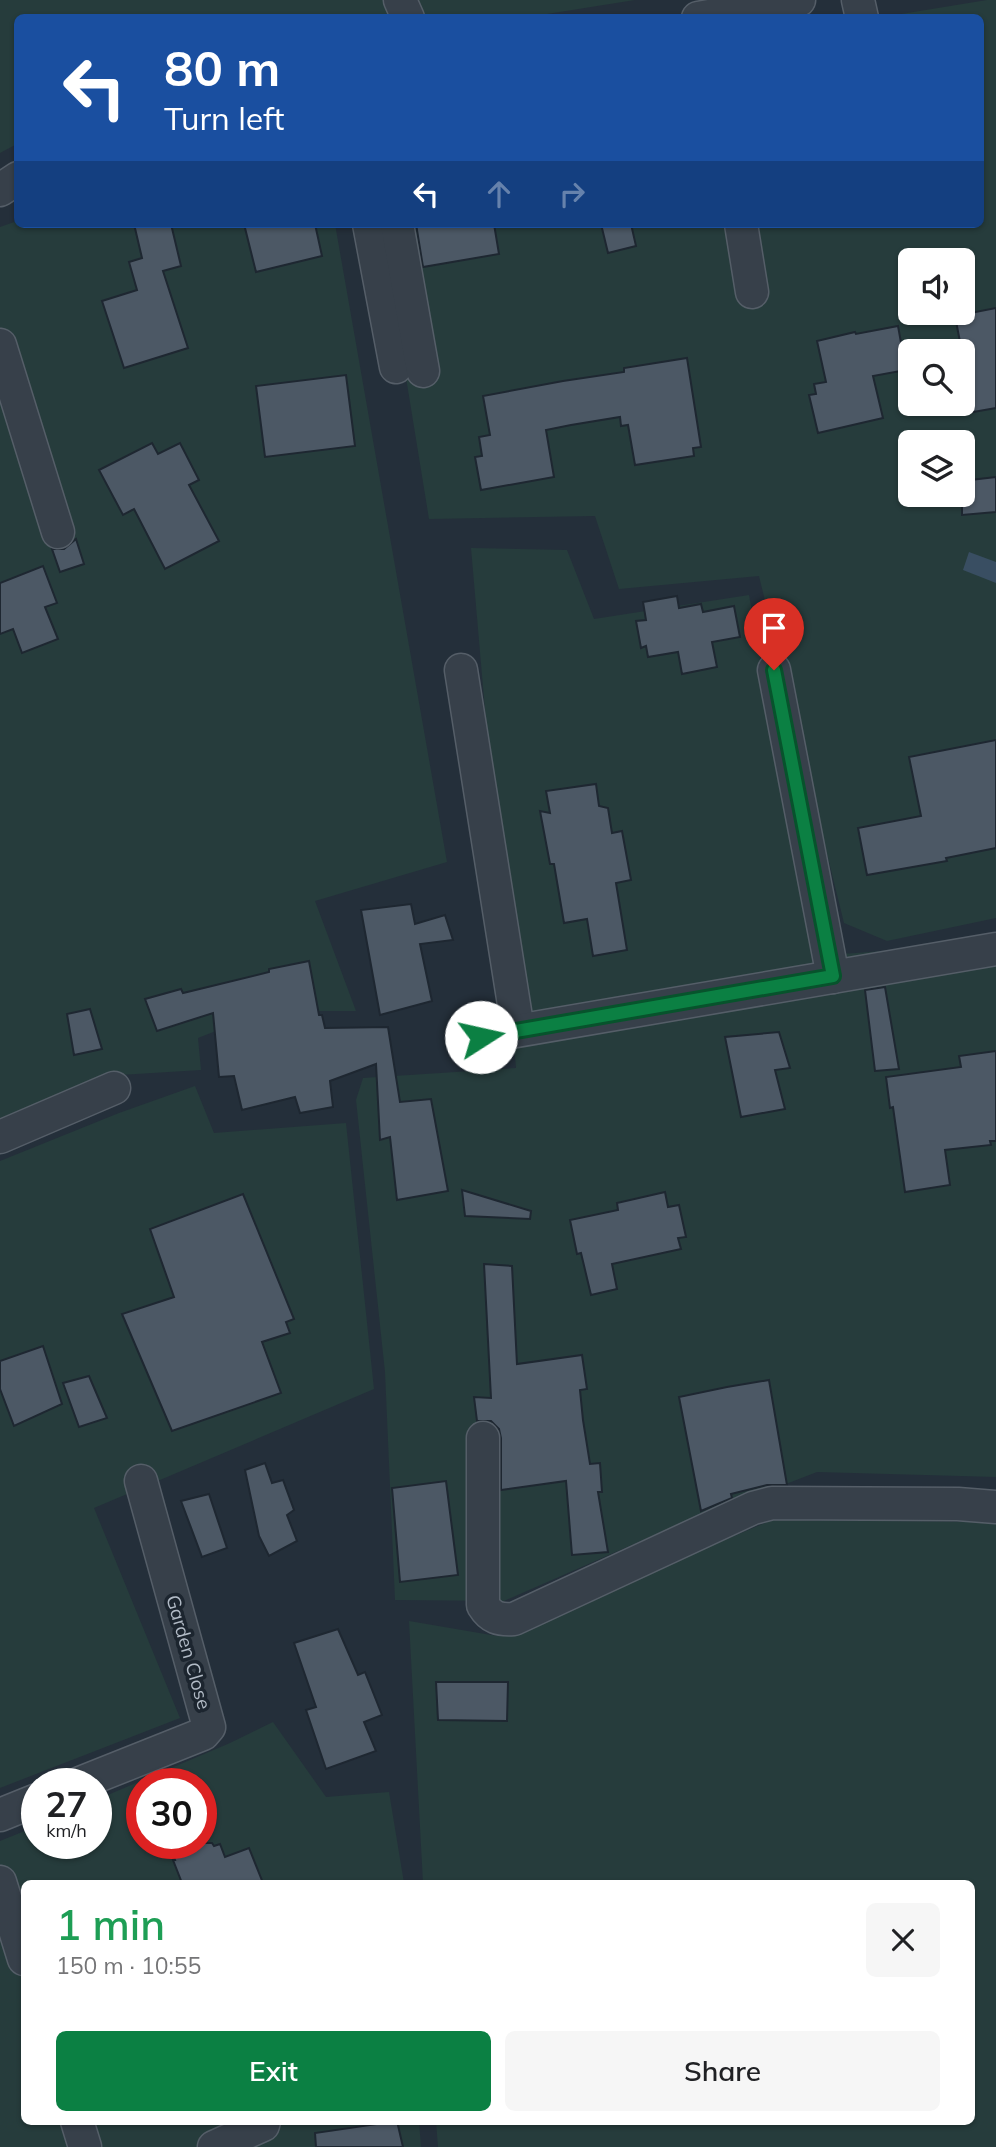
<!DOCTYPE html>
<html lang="en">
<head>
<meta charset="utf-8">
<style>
  :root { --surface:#fff; --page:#f6f6f6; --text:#202124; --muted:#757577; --accent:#0b8043 }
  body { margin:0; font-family:Mulish,sans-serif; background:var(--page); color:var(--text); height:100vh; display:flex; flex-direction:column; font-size:26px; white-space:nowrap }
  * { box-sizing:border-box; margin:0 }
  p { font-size:23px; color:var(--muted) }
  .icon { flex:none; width:38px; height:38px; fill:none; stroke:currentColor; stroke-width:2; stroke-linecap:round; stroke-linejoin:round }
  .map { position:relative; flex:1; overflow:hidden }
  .details { position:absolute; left:21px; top:1880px; width:954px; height:245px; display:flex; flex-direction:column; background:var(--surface); border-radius:10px; box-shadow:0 2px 5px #0004 }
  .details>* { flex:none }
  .banner { position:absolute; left:14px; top:14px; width:970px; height:214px; border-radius:10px; box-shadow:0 2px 5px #0004; background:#1a4fa0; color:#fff; overflow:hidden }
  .buttons { position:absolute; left:898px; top:248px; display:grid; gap:14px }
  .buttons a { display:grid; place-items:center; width:77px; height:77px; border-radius:10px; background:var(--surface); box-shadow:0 2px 5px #0004; font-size:35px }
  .speed { position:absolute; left:21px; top:1768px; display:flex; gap:14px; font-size:35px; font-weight:700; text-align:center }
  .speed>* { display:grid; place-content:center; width:91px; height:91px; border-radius:50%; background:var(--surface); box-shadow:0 2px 5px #0004; line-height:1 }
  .speed small { font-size:18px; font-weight:400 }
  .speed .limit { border:10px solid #d22; background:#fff; color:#111 }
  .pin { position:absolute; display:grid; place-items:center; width:60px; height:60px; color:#fff; margin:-72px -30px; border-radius:50% 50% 50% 0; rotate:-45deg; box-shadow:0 0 7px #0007 }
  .pin .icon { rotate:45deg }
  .me { position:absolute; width:77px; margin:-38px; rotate:80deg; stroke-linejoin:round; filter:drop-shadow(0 0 5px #0008) }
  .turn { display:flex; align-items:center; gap:24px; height:147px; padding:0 35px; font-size:32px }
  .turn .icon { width:91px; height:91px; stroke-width:2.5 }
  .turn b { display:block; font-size:49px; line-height:60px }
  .lanes { display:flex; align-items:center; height:66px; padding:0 35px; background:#0003; justify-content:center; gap:35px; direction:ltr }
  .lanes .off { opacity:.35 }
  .round { display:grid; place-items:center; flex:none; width:74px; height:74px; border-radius:10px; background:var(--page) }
  .head { display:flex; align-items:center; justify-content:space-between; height:119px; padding:0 35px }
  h1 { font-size:42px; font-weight:600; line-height:52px; color:#1e9e55 }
  .action { display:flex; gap:14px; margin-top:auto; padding:14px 35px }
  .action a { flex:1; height:80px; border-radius:10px; background:var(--accent); color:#fff; font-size:28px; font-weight:600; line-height:80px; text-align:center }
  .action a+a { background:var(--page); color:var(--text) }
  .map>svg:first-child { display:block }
  .green { fill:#263c3c; fill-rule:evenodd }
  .water { fill:#394e62 }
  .building { fill:#4c5865; stroke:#1e2731; stroke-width:2 }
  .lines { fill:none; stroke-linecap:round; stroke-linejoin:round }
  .minor-casing { stroke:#555e68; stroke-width:35 }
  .minor { stroke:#37404a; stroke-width:32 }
  .route-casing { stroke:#07532c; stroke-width:18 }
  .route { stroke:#0b8043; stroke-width:12 }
  .labels { text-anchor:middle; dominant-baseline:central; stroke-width:7; stroke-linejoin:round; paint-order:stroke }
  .street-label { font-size:19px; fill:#b2bbc6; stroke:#1c252f }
</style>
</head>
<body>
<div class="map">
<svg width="996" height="2147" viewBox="0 0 996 2147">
  <rect width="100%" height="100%" fill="#242f3a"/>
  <g class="green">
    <path d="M0,0H635L522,18H18L17,144L0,153Z"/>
    <path d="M987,0H996V918L887,941L844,923L759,576L619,589L595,516L429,519L381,224H980V18L883,17ZM910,261H962V313H910ZM910,352H962V404H910ZM910,443H962V495H910Z"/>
    <path d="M17,221L18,224H335L447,862L315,901L356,1011H267L198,1038L201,1070L120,1075L0,1124V227Z"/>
    <path d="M471,548L567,550L594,619L749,595L814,956L925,948L996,935V1477L817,1472L659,1533L504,1601L395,1600L385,1372L356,1100L363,1078L516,1068Z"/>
    <path d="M195,1086L214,1133L346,1123L374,1389L94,1508L180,1718L0,1788V1161L119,1113Z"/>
    <path d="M772,1520L996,1522V2147H438L436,2121H971V1883H423L409,1621L497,1636Z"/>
    <path d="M273,1722L326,1797L389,1792L404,1883H24V2121H419L421,2147H0V1841L37,1826V1843H96V1800L230,1743ZM142,1783H201V1843H142Z"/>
  </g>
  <path class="water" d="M969,552L996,562V583L963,570Z"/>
  <g class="building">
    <path d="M134,224H171L181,266L163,271L188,348L124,368L102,301L137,290L129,262L142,258Z"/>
    <path d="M244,224H315L322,256L256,272Z"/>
    <path d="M416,224H494L499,254L423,267Z"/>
    <path d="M601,224H631L636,246L608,253Z"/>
    <path d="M996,308V408L962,414V352L955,316Z"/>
    <path d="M898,326L906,370L873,376L883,418L818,433L809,395L816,394L814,384L826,382L817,341L855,332L856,334Z"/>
    <path d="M687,358L701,447L693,448L694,456L635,465L628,425L621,426L620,417L571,425L546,430L554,477L481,490L475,457L482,456L479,437L490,435L483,396L563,381L624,372V368Z"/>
    <path d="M346,375L355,446L265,457L256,386Z"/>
    <path d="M152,443L158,454L180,443L199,480L189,485L219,541L165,569L134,509L123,515L99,470Z"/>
    <path d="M996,477V512L962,515V481Z"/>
    <path d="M76,539L84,564L60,572L52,549H64Z"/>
    <path d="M43,566L57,603L45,607L58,639L22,653L13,629L0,634V583Z"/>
    <path d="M677,596L679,608L701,604L703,612L734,606L740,637L712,642L717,667L682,674L678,652L648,657L646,646L641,648L636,621L646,620L643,602Z"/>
    <path d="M996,740V848L946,858L947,861L867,875L858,828L921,816L909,757Z"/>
    <path d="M596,784L599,806L608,808L612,833L622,831L631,880L616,883L627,950L593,956L587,919L564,923L554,864H550L540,811L550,813L546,791Z"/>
    <path d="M411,904L415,924L445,915L453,940L420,944L432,1001L380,1015L361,910Z"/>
    <path d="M309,961L319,1015H322L325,1028L388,1027L400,1102L431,1099L448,1191L397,1200L390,1137L380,1140L376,1064L330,1081L333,1107L300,1113L295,1097L242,1110L234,1076L219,1077L213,1013L157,1031L145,999L181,989L183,993L269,972V969Z"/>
    <path d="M885,987L899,1069L875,1071L865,990Z"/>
    <path d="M90,1009L102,1049L74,1055L67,1014Z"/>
    <path d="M779,1032L790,1068L775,1070L785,1109L741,1117L725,1037Z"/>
    <path d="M996,1051V1141H990L991,1145L945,1150L950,1185L905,1192L893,1107L890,1108L886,1077L961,1067L959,1056Z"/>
    <path d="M462,1190L531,1211L530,1219L465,1216Z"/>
    <path d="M665,1192L668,1207L679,1205L686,1237L678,1238L681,1249L612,1264L617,1289L591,1295L581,1253L577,1254L570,1220L618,1210L617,1203Z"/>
    <path d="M243,1194L294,1319L286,1322L290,1333L262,1342L281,1393L172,1431L122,1314L174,1297L150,1229Z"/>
    <path d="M484,1264L512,1266L517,1364L582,1355L587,1389L580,1390L583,1420L590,1464L600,1463L602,1492H598L608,1552L572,1555L566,1481L501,1490V1438L499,1429L491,1421H477L474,1397L491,1398Z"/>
    <path d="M43,1346L62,1404L14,1426L0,1389V1361Z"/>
    <path d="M89,1376L107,1418L79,1427L63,1383Z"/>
    <path d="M769,1380L787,1485H767L731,1494L732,1498L701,1511L679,1397L727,1387Z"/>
    <path d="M265,1463L272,1483L283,1480L294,1510L287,1515L297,1541L269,1556L259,1536L245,1470Z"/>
    <path d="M446,1481L458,1575L400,1582L392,1488Z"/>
    <path d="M209,1494L227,1548L202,1557L181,1501Z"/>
    <path d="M338,1629L358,1675L365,1672L382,1715L364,1722L376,1751L326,1769L306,1710L316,1707L294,1643Z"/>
    <path d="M436,1682H508L507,1721L438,1720Z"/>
    <path d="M169,1843H212L214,1846L220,1844L225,1857L249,1848L263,1883H182L173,1860H175Z"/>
    <path d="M397,2121L403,2147H316L315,2133Z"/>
  </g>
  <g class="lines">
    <defs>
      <g id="minor">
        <path d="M400,0L408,18"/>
        <path d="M858,0L862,18"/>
        <path d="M698,18L799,0"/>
        <path d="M0,190L18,178"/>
        <path d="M369,224L396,367"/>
        <path d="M397,224L423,371"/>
        <path d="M741,224L752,292"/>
        <path d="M0,345L58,532"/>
        <path d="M461,670L518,1030"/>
        <path d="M774,670L833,977"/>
        <path d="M481,1037L996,949"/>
        <path d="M0,1137L114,1088"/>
        <path d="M483,1438V1605C491,1618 499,1620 514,1619L753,1508L772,1503L958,1504L996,1507"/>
        <path d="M80,1783L203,1734L209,1727L141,1481"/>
        <path d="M0,1815L37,1800"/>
        <path d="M0,1882L24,1959"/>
        <path d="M77,2121L85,2147"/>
        <path d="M214,2147L263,2125L264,2121"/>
      </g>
    </defs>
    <use href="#minor" class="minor-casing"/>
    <use href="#minor" class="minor"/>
  </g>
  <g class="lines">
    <defs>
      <path id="route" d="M481,1037L833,976L774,670"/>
    </defs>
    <use href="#route" class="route-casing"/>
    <use href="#route" class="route"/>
  </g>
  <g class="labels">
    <g class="street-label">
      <text transform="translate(189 1652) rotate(74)">Garden Close</text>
    </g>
  </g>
</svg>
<div class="buttons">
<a><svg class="icon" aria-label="sound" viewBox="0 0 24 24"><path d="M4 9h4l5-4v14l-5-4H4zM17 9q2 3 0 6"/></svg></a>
<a><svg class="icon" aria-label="search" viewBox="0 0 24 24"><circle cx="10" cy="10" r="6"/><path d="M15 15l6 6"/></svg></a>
<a><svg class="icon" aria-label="layers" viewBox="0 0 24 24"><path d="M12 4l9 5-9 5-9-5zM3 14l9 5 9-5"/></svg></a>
</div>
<div class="speed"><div>27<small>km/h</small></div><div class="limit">30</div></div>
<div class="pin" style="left:774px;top:670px;background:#d93025"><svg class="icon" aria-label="arrive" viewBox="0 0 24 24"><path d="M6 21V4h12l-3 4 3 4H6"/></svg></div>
<svg class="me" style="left:481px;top:1037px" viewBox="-20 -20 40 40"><circle r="19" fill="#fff"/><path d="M0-13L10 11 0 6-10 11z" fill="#0b8043"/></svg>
<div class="banner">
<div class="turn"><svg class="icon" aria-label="left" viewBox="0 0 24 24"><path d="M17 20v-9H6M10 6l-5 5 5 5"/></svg><div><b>80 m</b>Turn left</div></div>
<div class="lanes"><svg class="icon" aria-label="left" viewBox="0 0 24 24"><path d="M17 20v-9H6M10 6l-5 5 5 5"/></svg><svg class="icon off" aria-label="ahead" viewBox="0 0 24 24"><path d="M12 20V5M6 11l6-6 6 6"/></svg><svg class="icon off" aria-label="right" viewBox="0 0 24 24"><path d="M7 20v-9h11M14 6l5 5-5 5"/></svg></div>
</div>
<section class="details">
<div class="head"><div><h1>1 min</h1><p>150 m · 10:55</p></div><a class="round"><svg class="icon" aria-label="close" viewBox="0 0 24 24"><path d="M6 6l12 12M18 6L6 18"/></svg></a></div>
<div class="action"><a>Exit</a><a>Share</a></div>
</section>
</div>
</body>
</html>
